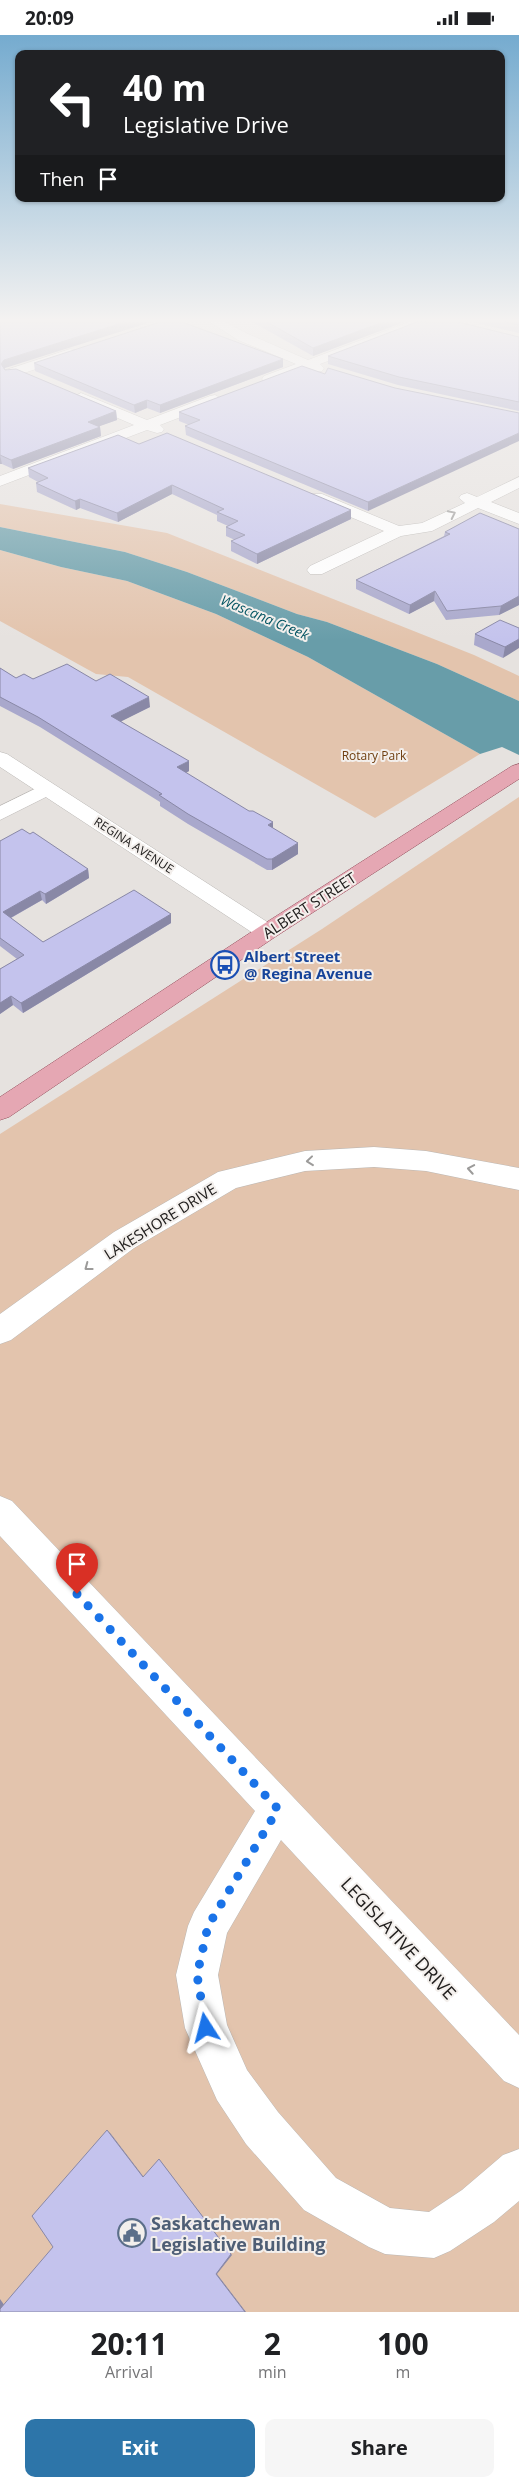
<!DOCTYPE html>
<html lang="en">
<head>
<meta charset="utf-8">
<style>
  :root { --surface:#fff; --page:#f6f6f6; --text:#202124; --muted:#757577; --accent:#2d75a9 }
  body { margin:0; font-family:"Open Sans",sans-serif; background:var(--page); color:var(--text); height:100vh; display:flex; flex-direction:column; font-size:19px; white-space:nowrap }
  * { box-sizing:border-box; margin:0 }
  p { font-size:16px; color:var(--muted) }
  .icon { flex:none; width:28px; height:28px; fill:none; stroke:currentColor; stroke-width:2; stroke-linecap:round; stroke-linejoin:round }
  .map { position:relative; height:2277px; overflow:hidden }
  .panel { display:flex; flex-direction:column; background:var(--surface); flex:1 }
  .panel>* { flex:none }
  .hud { position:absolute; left:15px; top:15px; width:490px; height:152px; border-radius:10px; box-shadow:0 1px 4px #0004; background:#202124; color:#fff; overflow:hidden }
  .pin { position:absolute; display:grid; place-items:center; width:42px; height:42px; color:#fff; margin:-51px -21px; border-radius:50% 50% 50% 0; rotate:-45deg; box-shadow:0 0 5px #0007 }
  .pin .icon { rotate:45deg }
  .me { position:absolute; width:55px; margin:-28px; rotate:351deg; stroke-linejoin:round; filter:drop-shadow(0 0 4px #0008) }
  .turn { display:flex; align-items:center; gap:18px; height:105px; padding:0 25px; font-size:22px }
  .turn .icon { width:65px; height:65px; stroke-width:2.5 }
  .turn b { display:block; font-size:35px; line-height:42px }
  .then { display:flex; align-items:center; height:48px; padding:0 25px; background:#0003; gap:10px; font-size:19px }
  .eta { display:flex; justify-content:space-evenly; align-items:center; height:85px; text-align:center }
  .eta b { font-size:30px; font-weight:700; line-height:35px }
  .action { display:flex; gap:10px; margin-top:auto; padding:10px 25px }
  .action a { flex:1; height:58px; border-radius:10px; background:var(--accent); color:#fff; font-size:20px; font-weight:700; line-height:58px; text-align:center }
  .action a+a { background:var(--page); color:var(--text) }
  .status { display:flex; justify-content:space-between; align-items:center; height:35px; padding:0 25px; background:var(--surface); direction:ltr }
  .status svg { height:14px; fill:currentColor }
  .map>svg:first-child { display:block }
  .green { fill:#e3c4ad }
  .water { fill:#689da9 }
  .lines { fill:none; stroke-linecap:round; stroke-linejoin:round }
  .minor-casing { stroke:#bab7b4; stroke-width:1 }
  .tertiary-casing { stroke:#bab7b4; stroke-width:1 }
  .primary-casing { stroke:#95515e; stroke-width:1 }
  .minor { fill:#fff; fill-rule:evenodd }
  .tertiary { fill:#fff; fill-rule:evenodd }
  .primary { fill:#e5a7b3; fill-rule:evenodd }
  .wall { fill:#a9a8cc }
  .shaded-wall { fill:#8988a6 }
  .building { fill:#c4c3ed; stroke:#8988a6 }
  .oneway { stroke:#9c9b9a }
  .route { stroke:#1a73e8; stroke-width:9; stroke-dasharray:0 16.2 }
  .labels { text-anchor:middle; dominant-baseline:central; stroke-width:4; stroke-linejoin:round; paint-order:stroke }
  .far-park-label { font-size:12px; fill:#6e3d0e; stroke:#f3efec }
  .far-street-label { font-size:12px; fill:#22201f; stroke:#f3efec }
  .far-water-label { font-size:14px; font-style:italic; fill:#035462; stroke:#f3efec }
  .street-label { font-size:15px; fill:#22201f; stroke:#f3efec }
  .transit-label { font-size:15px; font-weight:bold; fill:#164399; stroke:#f3efec; text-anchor:start }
  .near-street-label { font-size:18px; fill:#22201f; stroke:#f3efec }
  .near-service-label { font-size:18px; font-weight:bold; fill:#4e5e75; stroke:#f3efec; text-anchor:start }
</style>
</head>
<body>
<div class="status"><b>20:09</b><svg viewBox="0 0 49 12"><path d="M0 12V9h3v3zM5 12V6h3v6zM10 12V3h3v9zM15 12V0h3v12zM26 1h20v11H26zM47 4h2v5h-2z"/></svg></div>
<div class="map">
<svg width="519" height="2277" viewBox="0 0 519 2277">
  <rect width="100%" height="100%" fill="#e6e2df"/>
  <g class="green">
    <path d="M0,469L167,498L474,620L519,641V666L437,629L327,587L297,579L187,537L125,517L0,492Z"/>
    <path d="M0,515L61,532L127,546L216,579L308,622L480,719L375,783L128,642L96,639L0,586Z"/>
    <path d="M519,762V2277H0V1099L322,894Z"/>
  </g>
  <path class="water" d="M0,492L125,517L187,537L297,579L327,587L437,629L519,666V720L502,712L480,719L308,622L216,579L127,546L61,532L0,515Z"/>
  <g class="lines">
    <defs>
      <g id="minor">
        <path d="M210,287H225L248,299L308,325L409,287H426L424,290L320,329L324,333L322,336L317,337L308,334L269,348L264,347L262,344L264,341L296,329L238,305Z"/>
        <path d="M70,314L75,315L77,318L75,321L0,346V337Z"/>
        <path d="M81,358L147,385L210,361L215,360L222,364L220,367L160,390L164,394L162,397L157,398L147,395L0,451V441L134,390L76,365L74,362Z"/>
        <path d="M519,442V453L491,467L519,478V489L478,473L432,496L401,501L322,539H310L307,535L310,531L384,496L310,465L308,462L310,459H322L399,491L422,488L465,468L459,463L461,460L467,458L477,462Z"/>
        <path d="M47,748L54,750L57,754L54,758L0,785V771Z"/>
        <path d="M374,1112L426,1116L519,1133V1155L426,1136L374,1132L305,1136L236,1153L134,1213L11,1305L0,1309V1279L114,1197L218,1137L305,1116Z"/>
        <path d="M0,1461L12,1466L519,2000V2053L504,2046L281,1805L227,1898L218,1940L227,1990L247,2035L278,2077L336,2143L390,2173L429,2177L462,2155L503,2120L519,2114V2166L494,2187L450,2216L434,2223L385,2219L369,2212L304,2175L246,2109L217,2065L185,1993L176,1940L188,1891L194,1877L255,1776L0,1501Z"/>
      </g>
      <path id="tertiary" d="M0,717L7,719L275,892L279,897L275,902L267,905L259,902L0,732Z"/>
      <path id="primary" d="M519,729V744L275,902L9,1082L0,1085V1062L259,892L512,731Z"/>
    </defs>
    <use href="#minor" class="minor-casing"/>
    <use href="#tertiary" class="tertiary-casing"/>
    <use href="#primary" class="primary-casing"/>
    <use href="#minor" class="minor"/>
    <use href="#tertiary" class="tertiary"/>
    <use href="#primary" class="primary"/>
  </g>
  <g class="wall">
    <path d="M0,287L5,333V334L116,376L117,385L99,391L100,392L101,401L13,434L2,429H0Z"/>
    <path d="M252,287H404L313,321Z"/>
    <path d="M472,287H519V298Z"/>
    <path d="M519,302V376L398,350L328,329V321Z"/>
    <path d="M34,328L283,332L160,378L147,373L135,378L35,336Z"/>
    <path d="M325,339L395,353L368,476L186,400L185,391L189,390L179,386V377Z"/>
    <path d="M139,409L351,475V484L257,529L231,516V506L235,505L226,501V492L228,491L217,486V480L172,459L118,487L80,473L76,475L37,457L36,448L38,447L29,442L28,433Z"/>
    <path d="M519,494V570L499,580L446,585L434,566L409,579L356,554V545L444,501L445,497Z"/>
    <path d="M519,593L503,623L474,610L475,599Z"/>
    <path d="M0,633L16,643L96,646L150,672L121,686L189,736L186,738L273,793L298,819L272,835H267L188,789L160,771V767L40,692L0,671Z"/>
    <path d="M30,799L88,834L89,843L46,869L42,865L11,883L43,907L171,879V888L23,978L13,970L0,979V934L17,924L0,911V806Z"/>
  </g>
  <g class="shaded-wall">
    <path d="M125,287H151L5,333L2,337L1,329L4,325Z"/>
    <path d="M383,287H404L313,321V313Z"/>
    <path d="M283,324V332L160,378V370Z"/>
    <path d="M147,365V373L135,378L134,370Z"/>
    <path d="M116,376L117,385L89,395L88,387Z"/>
    <path d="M100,392L101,401L13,434L11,425Z"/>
    <path d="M519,398V406L368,476V467Z"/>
    <path d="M0,420L2,429H0Z"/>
    <path d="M172,450V459L118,487L117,478Z"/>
    <path d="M80,464V473L76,475L75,466Z"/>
    <path d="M351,475V484L257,529V519Z"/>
    <path d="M435,556L434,566L409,579L410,570Z"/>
    <path d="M519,561V570L499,580L501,571Z"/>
    <path d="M519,604V613L503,623L505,612Z"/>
    <path d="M149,662L150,672L112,691L111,681Z"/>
    <path d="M189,726V736L177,743V732Z"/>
    <path d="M273,787V798L268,790Z"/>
    <path d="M298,808V819L272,835V824Z"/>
    <path d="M88,834L89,843L46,869L45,859Z"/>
    <path d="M40,856L42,865L5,886L3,877Z"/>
    <path d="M171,879V888L23,978L21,968Z"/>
    <path d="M11,961L13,970L0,979V968Z"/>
    <path d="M107,2095L111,2099L146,2145L143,2142Z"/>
    <path d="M159,2124L232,2220L217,2239L246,2277H245L216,2239Z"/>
    <path d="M0,2264L7,2274H0Z"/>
  </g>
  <g class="building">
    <path d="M0,287H125L4,325L1,329L5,335L16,334L116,376L88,387L100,392L11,425L0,420Z"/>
    <path d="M160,287H182L283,324L160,370L147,365L134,370L34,328Z"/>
    <path d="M267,287H383L313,313Z"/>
    <path d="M417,287H458L519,302V367L399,342L328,321Z"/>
    <path d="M505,287H519V290Z"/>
    <path d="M302,331L325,339L328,333L395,353L519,378V398L368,467L185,391L200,385L179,377Z"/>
    <path d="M167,398L351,475L257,519L231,506L245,500L226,492L238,486L217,477L224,474L172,450L117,478L80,464L75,466L36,448L48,443L28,433L118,400L139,409Z"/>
    <path d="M480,478L519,494V561L501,571L447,576L435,556L410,570L356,545L450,499L445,497Z"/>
    <path d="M500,585L519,593V604L505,612L475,599Z"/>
    <path d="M67,629L96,646L110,639L149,662L111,681L189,726L177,732L249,776H253L273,787L268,790L298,808L272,824H267L188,779L159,760L162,759L38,682L0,662V633L16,643L24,639L33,644Z"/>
    <path d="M22,794L30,799L33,797L88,834L45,859L40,856L3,877L43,907L134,855L171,879L21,968L11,961L0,968V934L24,920L0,903V806Z"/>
    <path d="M107,2095L143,2142L159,2124L231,2219L216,2239L245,2277H0V2274L53,2212L32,2181Z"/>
  </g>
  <defs><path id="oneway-chevron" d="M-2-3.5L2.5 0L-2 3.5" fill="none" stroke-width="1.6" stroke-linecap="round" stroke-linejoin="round" transform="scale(1.25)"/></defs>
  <g class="oneway">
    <use href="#oneway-chevron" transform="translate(452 479) rotate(-26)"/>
    <use href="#oneway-chevron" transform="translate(310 1126) rotate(174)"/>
    <use href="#oneway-chevron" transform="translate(471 1134) rotate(-170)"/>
    <use href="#oneway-chevron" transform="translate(88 1232) rotate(143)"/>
  </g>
  <linearGradient id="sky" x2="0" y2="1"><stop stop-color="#75abcf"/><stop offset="0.47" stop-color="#f4f2f1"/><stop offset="1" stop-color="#f4f2f1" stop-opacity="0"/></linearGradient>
  <rect width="519" height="606" fill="url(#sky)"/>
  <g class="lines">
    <path class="route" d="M77,1559L278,1774L208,1891L197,1940L206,1993"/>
  </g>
  <defs>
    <symbol id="bus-ring" viewBox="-11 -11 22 22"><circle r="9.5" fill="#f3efec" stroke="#1a4fb4" stroke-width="1.5"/><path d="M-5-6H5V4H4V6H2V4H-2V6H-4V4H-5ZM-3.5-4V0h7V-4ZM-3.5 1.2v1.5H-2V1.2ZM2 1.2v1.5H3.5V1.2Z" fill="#1a4fb4"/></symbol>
    <symbol id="civic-ring" viewBox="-11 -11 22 22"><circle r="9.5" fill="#f3efec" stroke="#5c6f8a" stroke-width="1.5"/><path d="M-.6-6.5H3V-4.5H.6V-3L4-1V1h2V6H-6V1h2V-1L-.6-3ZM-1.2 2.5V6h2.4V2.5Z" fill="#5c6f8a"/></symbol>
  </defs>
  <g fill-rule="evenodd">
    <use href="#bus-ring" x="209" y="914" width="32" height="32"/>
    <use href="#civic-ring" x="116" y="2182" width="32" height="32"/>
  </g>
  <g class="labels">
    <g class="far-park-label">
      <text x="374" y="720">Rotary Park</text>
    </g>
    <g class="far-street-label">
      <text transform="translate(134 810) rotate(33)">REGINA AVENUE</text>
    </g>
    <g class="far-water-label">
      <text transform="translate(265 582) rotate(23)">Wascana Creek</text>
    </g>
    <g class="street-label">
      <text transform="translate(309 870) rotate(-33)">ALBERT STREET</text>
      <text transform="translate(160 1186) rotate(-32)">LAKESHORE DRIVE</text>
    </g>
    <g class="transit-label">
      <text x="244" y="921">Albert Street<tspan x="244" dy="17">@ Regina Avenue</tspan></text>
    </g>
    <g class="near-street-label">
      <text transform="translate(399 1903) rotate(47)">LEGISLATIVE DRIVE</text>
    </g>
    <g class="near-service-label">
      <text x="151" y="2188">Saskatchewan<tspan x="151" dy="21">Legislative Building</tspan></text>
    </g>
  </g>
</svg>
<div class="pin" style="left:77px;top:1559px;background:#d93025"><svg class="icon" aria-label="arrive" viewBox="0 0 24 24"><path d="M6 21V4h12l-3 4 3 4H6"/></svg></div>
<svg class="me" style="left:206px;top:1993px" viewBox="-20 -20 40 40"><path d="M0-17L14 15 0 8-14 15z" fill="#1a73e8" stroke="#fff" stroke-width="4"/></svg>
<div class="hud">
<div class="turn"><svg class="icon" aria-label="left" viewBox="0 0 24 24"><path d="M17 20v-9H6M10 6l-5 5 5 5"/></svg><div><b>40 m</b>Legislative Drive</div></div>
<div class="then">Then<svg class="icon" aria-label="arrive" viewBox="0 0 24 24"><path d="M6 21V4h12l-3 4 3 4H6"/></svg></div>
</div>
</div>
<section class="panel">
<div class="eta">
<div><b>20:11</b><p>Arrival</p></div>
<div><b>2</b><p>min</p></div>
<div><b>100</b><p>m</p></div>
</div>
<div class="action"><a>Exit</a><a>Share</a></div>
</section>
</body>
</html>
